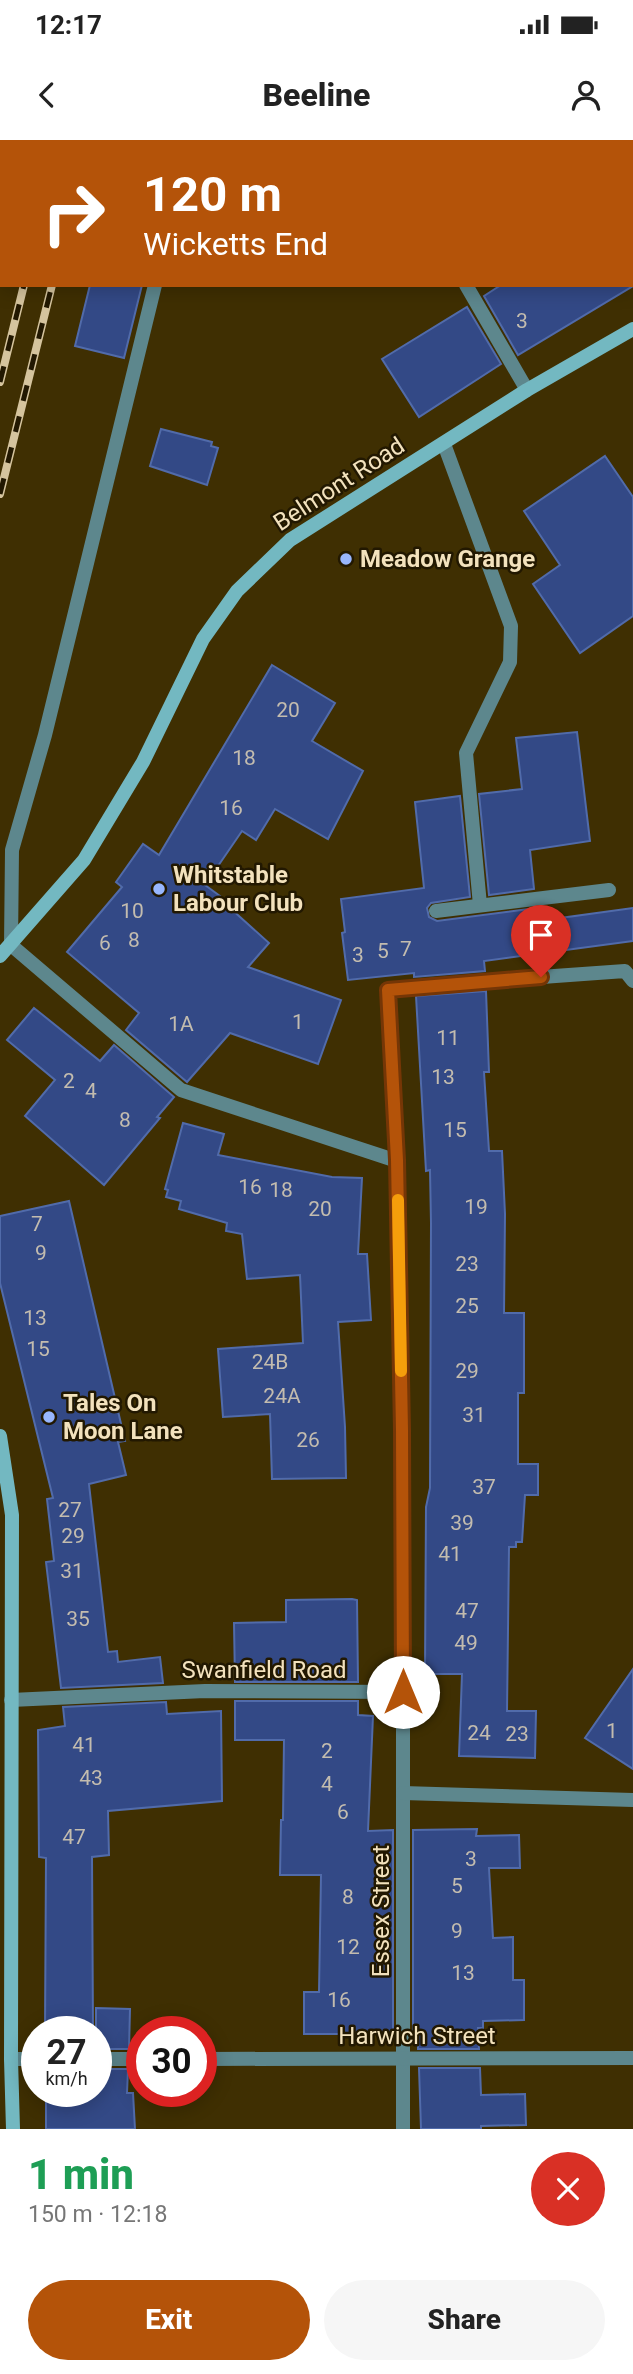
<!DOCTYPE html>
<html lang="en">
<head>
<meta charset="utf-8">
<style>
  :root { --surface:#fff; --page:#f6f6f6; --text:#222; --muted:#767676; --accent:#b45309 }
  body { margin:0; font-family:Roboto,sans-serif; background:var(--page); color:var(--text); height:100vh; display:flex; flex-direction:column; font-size:26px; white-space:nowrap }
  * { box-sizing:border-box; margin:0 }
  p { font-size:23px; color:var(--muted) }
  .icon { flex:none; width:38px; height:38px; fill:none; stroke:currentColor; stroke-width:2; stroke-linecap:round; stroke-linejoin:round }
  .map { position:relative; height:1989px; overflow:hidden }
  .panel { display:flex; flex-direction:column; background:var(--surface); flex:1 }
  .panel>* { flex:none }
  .banner { position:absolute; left:0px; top:0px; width:634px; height:147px; box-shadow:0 4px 18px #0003; background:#b45309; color:#fff; overflow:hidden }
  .speed { position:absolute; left:21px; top:1876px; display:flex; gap:14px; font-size:35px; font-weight:700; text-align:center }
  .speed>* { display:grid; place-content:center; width:91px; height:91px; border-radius:50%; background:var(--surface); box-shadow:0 4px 18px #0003; line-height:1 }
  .speed small { font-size:18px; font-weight:400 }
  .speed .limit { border:10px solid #d22; background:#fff; color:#111 }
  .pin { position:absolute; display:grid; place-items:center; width:60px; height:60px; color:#fff; margin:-72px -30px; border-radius:50% 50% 50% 0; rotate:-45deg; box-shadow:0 0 7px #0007 }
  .pin .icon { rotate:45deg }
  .me { position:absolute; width:77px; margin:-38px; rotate:0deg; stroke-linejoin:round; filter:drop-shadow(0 0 5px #0008) }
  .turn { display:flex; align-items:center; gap:24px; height:147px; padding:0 28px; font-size:32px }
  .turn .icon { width:91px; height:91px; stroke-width:2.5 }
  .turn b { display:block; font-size:49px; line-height:60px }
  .round { display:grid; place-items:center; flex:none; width:74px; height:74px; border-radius:37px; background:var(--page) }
  .overview { display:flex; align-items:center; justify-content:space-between; height:119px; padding:0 28px }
  h1 { font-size:42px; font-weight:800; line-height:52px; color:#1e9e55 }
  .action { display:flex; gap:14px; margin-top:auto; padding:14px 28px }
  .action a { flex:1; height:80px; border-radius:42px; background:var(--accent); color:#fff; font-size:28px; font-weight:800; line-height:80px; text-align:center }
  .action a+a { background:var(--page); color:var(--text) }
  .status { display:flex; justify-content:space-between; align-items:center; height:49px; padding:0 35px; background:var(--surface); direction:ltr }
  .status svg { height:19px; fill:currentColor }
  header { display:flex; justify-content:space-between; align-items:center; height:91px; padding:0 28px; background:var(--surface); font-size:32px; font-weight:800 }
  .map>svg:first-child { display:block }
  .building { fill:#334986; stroke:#516baa; stroke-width:2 }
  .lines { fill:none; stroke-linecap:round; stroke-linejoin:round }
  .lane { stroke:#5d878d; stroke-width:14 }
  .street { stroke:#5d878d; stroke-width:14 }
  .secondary { stroke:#73b8c1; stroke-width:14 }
  .rail-casing { stroke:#d5c49e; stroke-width:8 }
  .rail { stroke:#221801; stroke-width:5; stroke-dasharray:16; stroke-linecap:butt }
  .route-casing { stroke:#753606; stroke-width:18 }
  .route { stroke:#b45309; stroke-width:12 }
  .slow { stroke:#f59e0b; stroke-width:12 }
  .poi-dot { fill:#98b6fd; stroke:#221801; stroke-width:2.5 }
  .labels { text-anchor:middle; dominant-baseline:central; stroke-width:5; stroke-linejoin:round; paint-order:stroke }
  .number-label { font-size:21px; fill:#c3bcaf }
  .street-label { font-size:24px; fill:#f3e2bd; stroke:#221801 }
  .poi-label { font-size:24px; font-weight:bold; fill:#f3e2bd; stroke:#221801; text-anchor:start }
</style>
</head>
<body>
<div class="status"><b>12:17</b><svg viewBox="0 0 49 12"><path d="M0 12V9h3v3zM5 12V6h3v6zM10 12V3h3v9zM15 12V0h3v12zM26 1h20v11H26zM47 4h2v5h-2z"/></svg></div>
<header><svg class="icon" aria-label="back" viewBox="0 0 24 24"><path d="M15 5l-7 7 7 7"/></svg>Beeline<svg class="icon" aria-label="person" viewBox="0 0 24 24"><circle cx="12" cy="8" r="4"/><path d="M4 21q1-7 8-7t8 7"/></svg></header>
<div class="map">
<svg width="633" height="1989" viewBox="0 0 633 1989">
  <rect width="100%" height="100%" fill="#3f2f02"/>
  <g class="building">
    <path d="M90,145H142L124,218L75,206Z"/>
    <path d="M501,145H633V146L518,215L484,156Z"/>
    <path d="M467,167L501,224L419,277L382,219Z"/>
    <path d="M161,289L212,302L211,306L218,308L207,345L150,326Z"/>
    <path d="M605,316L633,357V476L580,513L533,444L560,425L524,371Z"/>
    <path d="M272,525L335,563L312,601L363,631L328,699L275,669L256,700L242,691L205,745L220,756L219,758L269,803L248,827L341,860L318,924L230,893L187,942L126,890L139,873L67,812L122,747L116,742L143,704L159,715Z"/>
    <path d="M577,592L590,701L530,710L534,749L489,755L479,654L522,649L516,598Z"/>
    <path d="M460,656L470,757L431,763L427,768L429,777L437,781L537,768L538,781L633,768V801L484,821L485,831L414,837V833L348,840L342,793L345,792L341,759L424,748L415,662Z"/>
    <path d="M486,851L489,932H484L489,1011H502L505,1074L504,1173H524V1253H518V1324H538V1355H525L522,1402H516V1407H509L507,1571H536L535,1618L459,1616L462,1534H425L426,1367L430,1348L431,1083L430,1030L426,1031L416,856Z"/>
    <path d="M34,868L100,921L114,905L174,957L157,977L160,978L104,1045L25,976L55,940L7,900Z"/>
    <path d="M183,983L224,994L218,1015L332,1037L362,1038L358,1114H367L371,1180L338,1182L345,1287L346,1338L272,1339L270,1274L223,1277L218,1209L303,1203L300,1135L247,1139L242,1094L226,1091L227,1083L179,1069L181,1061L166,1057L168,1050L165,1049Z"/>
    <path d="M69,1061L125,1301L118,1302L126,1335L89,1344L108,1512L117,1511L118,1522L160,1517L163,1543L61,1548L46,1422L54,1421L47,1359L53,1358L0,1143V1076Z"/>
    <path d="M352,1459L357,1460L358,1542H235L234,1483L286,1482V1460Z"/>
    <path d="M633,1529V1629L585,1598Z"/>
    <path d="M235,1561H358V1575L373,1576L368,1691L393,1690V1894H304V1852H319L321,1735H280L281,1680H283L284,1600H235Z"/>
    <path d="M166,1562L167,1574L221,1571L222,1661L108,1671L109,1715L92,1717L93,1892H45L46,1718L39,1717L38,1590L65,1586L63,1567Z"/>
    <path d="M477,1689L476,1696L519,1695L520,1728H489L493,1798L513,1797V1840H524V1880L483,1881V1888H478L479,1909H418V1894H413V1690Z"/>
    <path d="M96,1868L130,1869L129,1909H96Z"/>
    <path d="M419,1928H480L481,1955L525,1954L526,1985L481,1986V1989H421Z"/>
    <path d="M96,1929H128L127,1953H133L135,1989H46V1954H96Z"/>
  </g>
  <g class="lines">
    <g class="lane">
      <path d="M190,2V0"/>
      <path d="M444,304L511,486L510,522L466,613L480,765"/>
      <path d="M436,771L609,750"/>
      <path d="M11,805L12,710L45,595L155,145"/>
      <path d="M389,850L429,845L625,831L633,841"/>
    </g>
    <g class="street">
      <path d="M387,2L388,0"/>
      <path d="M466,145L527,250"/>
      <path d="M11,805L181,950L397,1021"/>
      <path d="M403,1552V1989"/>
      <path d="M11,1560L205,1551L403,1552C402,1318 401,1084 389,850"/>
      <path d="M403,1653L633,1660"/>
      <path d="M11,1919H37"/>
      <path d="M96,1919H142"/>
      <path d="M201,1919L633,1918"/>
    </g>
    <g class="secondary">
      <path d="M0,816L84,720L143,622L203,499L237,451L290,400L527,250L633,189"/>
      <path d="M0,1296L12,1375L11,1919L13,1989"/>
    </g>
    <defs>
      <g id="rail">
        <path d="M61,2V0"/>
        <path d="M89,2V0"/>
        <path d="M0,242L24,145"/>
        <path d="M0,354L52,145"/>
      </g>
    </defs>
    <use href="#rail" class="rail-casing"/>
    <use href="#rail" class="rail"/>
  </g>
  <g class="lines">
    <defs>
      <path id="route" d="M403,1552L402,1290L397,1020L388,850L541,837"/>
    </defs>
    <use href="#route" class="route-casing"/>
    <use href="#route" class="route"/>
    <path class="slow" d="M398,1060L401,1231"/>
  </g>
  <g class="poi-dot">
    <circle cx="346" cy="419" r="7"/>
    <circle cx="159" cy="749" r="7"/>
    <circle cx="49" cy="1277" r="7"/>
  </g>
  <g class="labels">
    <g class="number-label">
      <text x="522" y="181">3</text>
      <text x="288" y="570">20</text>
      <text x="244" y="618">18</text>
      <text x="231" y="668">16</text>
      <text x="132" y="771">10</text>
      <text x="134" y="800">8</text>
      <text x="105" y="803">6</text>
      <text x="406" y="809">7</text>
      <text x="383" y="811">5</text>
      <text x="358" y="815">3</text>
      <text x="298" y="882">1</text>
      <text x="181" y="884">1A</text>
      <text x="448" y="898">11</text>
      <text x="443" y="937">13</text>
      <text x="69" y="941">2</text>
      <text x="91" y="951">4</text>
      <text x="125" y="980">8</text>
      <text x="455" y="990">15</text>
      <text x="250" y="1047">16</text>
      <text x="281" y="1050">18</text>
      <text x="476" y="1067">19</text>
      <text x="320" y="1069">20</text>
      <text x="37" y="1084">7</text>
      <text x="41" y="1113">9</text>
      <text x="467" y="1124">23</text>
      <text x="467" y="1166">25</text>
      <text x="35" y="1178">13</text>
      <text x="38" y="1209">15</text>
      <text x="270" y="1222">24B</text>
      <text x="467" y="1231">29</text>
      <text x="282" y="1256">24A</text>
      <text x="474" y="1275">31</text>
      <text x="308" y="1300">26</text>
      <text x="484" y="1347">37</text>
      <text x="70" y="1370">27</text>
      <text x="462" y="1383">39</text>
      <text x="73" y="1396">29</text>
      <text x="450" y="1414">41</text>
      <text x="72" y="1431">31</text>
      <text x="467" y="1471">47</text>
      <text x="78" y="1479">35</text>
      <text x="466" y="1503">49</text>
      <text x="612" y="1591">1</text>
      <text x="479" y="1593">24</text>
      <text x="517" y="1594">23</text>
      <text x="84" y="1605">41</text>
      <text x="327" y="1611">2</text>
      <text x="91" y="1638">43</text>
      <text x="327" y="1644">4</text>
      <text x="343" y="1672">6</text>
      <text x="74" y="1697">47</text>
      <text x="471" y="1719">3</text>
      <text x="457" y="1746">5</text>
      <text x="348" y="1757">8</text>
      <text x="457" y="1791">9</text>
      <text x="348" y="1807">12</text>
      <text x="463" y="1833">13</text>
      <text x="339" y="1860">16</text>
    </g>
    <g class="street-label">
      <text transform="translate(339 344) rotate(-33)">Belmont Road</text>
      <text x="264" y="1530">Swanfield Road</text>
      <text transform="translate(381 1771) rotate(-90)">Essex Street</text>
      <text x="417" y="1896">Harwich Street</text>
    </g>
    <g class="poi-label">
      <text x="360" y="419">Meadow Grange</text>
      <text x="173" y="735">Whitstable<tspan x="173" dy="28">Labour Club</tspan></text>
      <text x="63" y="1263">Tales On<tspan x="63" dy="28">Moon Lane</tspan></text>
    </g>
  </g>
</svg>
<div class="speed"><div>27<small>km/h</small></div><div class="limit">30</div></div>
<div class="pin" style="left:541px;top:837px;background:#d93025"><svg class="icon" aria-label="arrive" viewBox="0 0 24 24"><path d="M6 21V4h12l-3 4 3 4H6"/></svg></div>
<svg class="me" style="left:403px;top:1552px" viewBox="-20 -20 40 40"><circle r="19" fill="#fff"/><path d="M0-13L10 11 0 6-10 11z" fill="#b45309"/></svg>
<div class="banner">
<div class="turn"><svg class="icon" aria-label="right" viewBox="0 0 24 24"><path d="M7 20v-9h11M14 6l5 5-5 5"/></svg><div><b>120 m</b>Wicketts End</div></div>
</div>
</div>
<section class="panel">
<div class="overview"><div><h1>1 min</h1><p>150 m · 12:18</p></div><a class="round" style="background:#d93025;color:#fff"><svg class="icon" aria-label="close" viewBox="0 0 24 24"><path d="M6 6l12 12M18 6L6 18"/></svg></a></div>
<div class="action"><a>Exit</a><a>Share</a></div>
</section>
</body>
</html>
